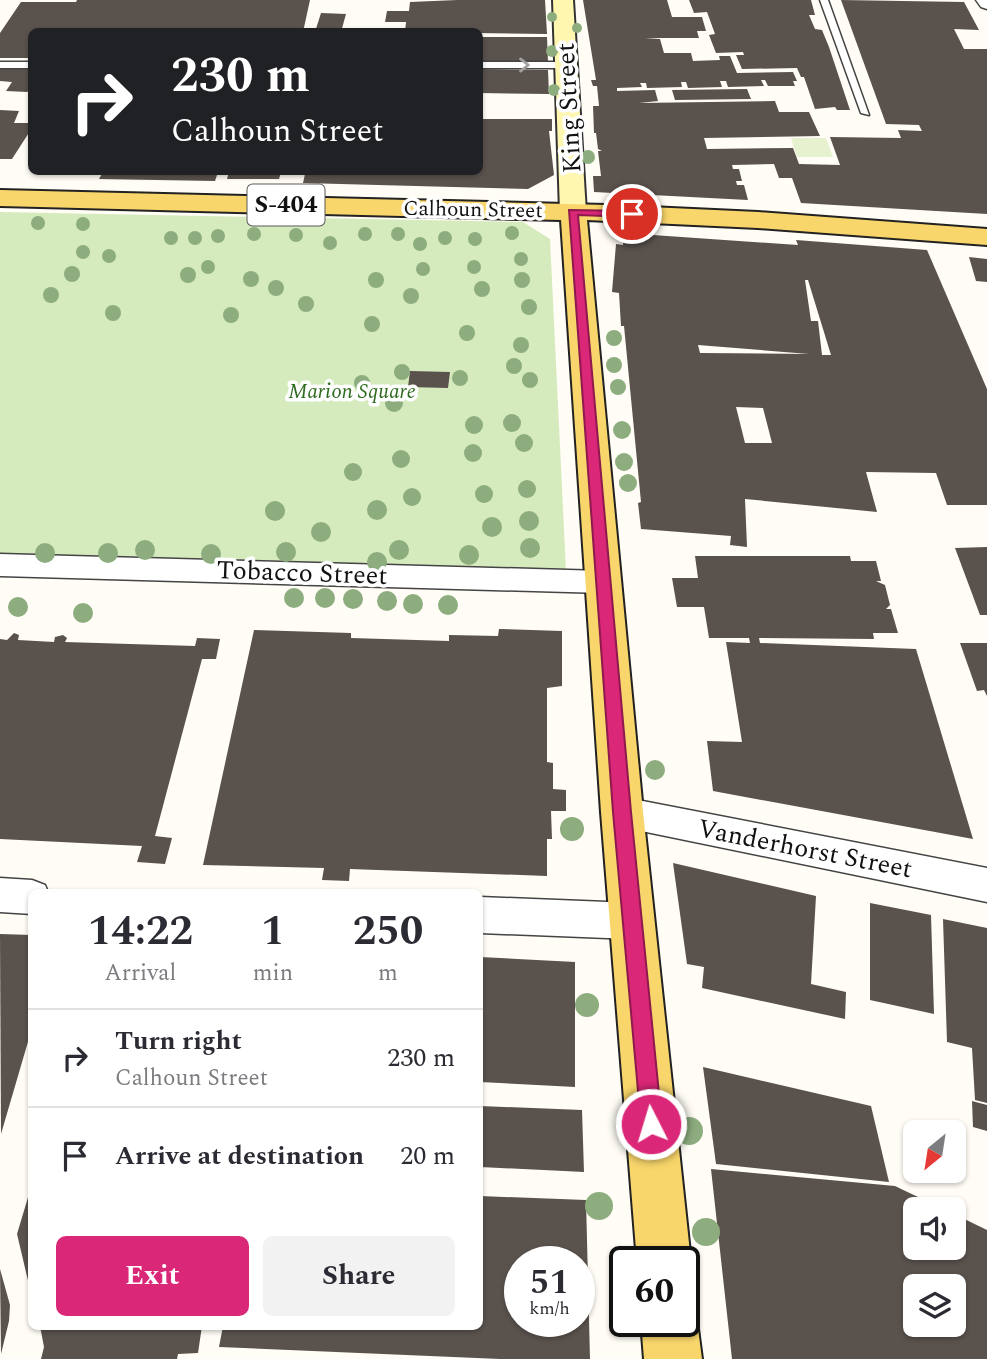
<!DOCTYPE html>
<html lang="en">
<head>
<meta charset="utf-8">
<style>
  :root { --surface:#fff; --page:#f2f2f3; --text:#2b2b33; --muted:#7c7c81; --line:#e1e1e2; --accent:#db2777 }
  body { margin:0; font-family:Spectral,serif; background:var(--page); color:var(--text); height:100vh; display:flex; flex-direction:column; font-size:26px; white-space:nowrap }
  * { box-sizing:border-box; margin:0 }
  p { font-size:23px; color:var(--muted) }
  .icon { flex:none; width:38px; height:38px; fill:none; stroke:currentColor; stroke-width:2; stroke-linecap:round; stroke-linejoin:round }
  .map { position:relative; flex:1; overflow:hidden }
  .drawer { position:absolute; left:28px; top:889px; width:455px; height:441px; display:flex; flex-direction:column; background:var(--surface); border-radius:10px; box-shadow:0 2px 5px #0004 }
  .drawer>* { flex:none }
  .hud { position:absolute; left:28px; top:28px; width:455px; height:147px; border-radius:10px; box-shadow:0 2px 5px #0004; background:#202124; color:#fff; overflow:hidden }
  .needle { width:46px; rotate:210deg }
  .tools { position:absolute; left:903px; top:1120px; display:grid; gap:14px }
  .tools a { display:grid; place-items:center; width:63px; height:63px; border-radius:10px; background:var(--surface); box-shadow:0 2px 5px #0004; font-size:35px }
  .speed { position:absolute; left:504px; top:1246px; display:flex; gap:14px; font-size:35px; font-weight:700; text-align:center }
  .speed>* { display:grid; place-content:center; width:91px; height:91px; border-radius:50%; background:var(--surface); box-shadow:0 2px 5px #0004; line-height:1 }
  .speed small { font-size:18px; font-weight:400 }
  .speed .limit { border:4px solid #111; border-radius:10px; background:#fff; color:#111 }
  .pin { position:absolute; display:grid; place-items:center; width:60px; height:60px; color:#fff; margin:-30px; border:4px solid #fff; border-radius:50%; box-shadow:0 2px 7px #0007 }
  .me { position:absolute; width:77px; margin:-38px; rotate:355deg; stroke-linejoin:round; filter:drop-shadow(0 0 5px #0008) }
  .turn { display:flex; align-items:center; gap:24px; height:147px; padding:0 28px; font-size:32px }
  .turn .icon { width:91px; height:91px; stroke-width:2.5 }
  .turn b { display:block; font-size:49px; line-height:60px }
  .eta { display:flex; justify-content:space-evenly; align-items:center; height:119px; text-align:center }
  .eta b { font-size:42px; font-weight:700; line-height:49px }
  .action { display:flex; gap:14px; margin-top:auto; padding:14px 28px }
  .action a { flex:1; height:80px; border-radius:10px; background:var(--accent); color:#fff; font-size:28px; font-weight:700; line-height:80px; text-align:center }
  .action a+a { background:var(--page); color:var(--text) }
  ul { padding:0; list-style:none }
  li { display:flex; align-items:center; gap:21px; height:98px; padding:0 28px; border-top:2px solid var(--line) }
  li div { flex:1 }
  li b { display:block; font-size:26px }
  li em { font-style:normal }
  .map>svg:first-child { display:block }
  .green { fill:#d5ebbd }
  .pitch { fill:#e6f2cf }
  .building { fill:#5a524d; fill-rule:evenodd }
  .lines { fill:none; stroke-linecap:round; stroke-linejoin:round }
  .lane-casing { stroke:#444; stroke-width:3 }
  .street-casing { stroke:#444; stroke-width:3 }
  .secondary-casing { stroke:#333; stroke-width:4 }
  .primary-casing { stroke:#222; stroke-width:4 }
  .lane { fill:#fff; fill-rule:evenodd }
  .street { fill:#fff; fill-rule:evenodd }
  .secondary { fill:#fff6b0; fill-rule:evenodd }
  .primary { fill:#f9d66b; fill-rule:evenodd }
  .tree { fill:#8dad7f }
  .oneway { stroke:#a0a0a0 }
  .route { fill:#db2777; stroke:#8e194d; stroke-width:2 }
  .labels { text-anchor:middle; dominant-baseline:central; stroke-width:7; stroke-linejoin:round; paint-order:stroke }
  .far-street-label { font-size:21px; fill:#111; stroke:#fff }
  .far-park-label { font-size:21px; font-style:italic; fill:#2f6b1f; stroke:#fff }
  .shield { fill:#fff; stroke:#585858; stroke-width:2 }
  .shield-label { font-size:24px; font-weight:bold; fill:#111 }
  .street-label { font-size:26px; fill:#111; stroke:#fff }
</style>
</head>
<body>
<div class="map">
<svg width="987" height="1359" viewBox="0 0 987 1359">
  <rect width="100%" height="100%" fill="#fffdf5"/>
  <path class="green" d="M0,212L523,222L550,239L566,571L0,557Z"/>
  <path class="pitch" d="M791,138H826L833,157H797Z"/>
  <g class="building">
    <path d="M77,0H310L303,32H32V58H0V33L21,2H76Z"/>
    <path d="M457,0H545L547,34L405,32L406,22H385L387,11H409L410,2Z"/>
    <path d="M583,0H667L672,17H702L706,31H697L699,38H645L660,39L664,53H691L693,61L720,60L719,56H730L737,73L793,72L797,81H793L795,86H768L765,80H761L764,86L728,87L726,81H720L722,87L688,88L686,82H681L682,87L647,88L646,83H640L642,87L617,88V91L655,90L658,101L639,103L775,101L779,112H809L820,136L704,138L707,149L793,148L799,164L840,165L830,137L901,138L898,130L922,131L919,125L886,124L841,0L964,2L979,30L954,29L964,49H987V214L801,203L792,178H779L774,164L732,165L733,169H739L742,181H736L737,185H744L748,200L594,192L593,176H601L598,151H602L598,149L596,133H594L593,106H599L597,86H593L591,80H596Z"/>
    <path d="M689,0H811L815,15H809L815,29L822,30L829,47L850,110H837L835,107L815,109L804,77H801L797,68L742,69L736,55H744L743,52L716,53L709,35L715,34L707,12L694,13Z"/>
    <path d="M321,13L346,14L341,32H315Z"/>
    <path d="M480,37H547L548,62H480Z"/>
    <path d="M0,68H32V88L27,92L6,91L12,82L0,81Z"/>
    <path d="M480,69L548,70L549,94L480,93Z"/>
    <path d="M747,89L751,99L675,100L672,90Z"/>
    <path d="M0,110L19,111L14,123H32V128L12,159H0Z"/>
    <path d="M480,119H552V131H549L554,175L528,189L303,183L305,174H297V172H480Z"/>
    <path d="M103,172H218L215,181L99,179Z"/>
    <path d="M229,172H281L279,179H227Z"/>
    <path d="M624,233L798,245L796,240L927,250L987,389V505H947L936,473L866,472L877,512L745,499L747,547L730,545L731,536L641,529L638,503L641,502L624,326H621L619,293L612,292L616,244L623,245ZM805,280H808L831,355H822L818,321H811ZM698,345L809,354L700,353ZM736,407L763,408L772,443H745Z"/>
    <path d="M969,257L987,259V282L976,281Z"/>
    <path d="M410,371L450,372L448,388L408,387Z"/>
    <path d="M987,547V615H980L955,548Z"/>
    <path d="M695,556H850L851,561H876L881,581H876L885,585L890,605L886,609H891L898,633H873L874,639L759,638L760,643L916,649L973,839L713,791L707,741L742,742L726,642L750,643L749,638H709L704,607H677L672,578H698Z"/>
    <path d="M499,629L562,631V686L547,688V762L553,763V789L566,790V811H551L552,839H547V876L350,869L349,881L322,880L324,868L203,865L254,630L351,633V638L449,641V635L498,636Z"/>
    <path d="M14,633L19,635L18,640L54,642L55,637L63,635L67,638L65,642L195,646L197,638L220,639L216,659H202L155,836L172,838L165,864L137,862L142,846L0,839V639L7,640Z"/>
    <path d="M960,643H987V696L984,690L977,691Z"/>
    <path d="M673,863L816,896L811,984L846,992L845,1019L702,988L704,967L687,964Z"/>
    <path d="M870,903L931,915L934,1014L870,1000Z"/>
    <path d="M943,919L987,928V1103L975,1100L972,1048L947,1042Z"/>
    <path d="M0,934L32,935V1028L1,1134Z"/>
    <path d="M480,957L575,962V1087L480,1082Z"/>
    <path d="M703,1067L871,1106L889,1182L716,1164Z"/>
    <path d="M972,1101L987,1105V1131L973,1127Z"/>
    <path d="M480,1106L582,1110L584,1172L480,1167Z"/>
    <path d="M711,1169L895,1186L943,1209H915V1248H954V1214L987,1230V1359H732ZM915,1286H954V1325H915Z"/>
    <path d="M32,1184V1289H30L17,1234Z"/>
    <path d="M480,1196L586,1200L590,1359H500L219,1347L223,1326H480ZM520,1262H579V1321H520Z"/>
    <path d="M0,1269L10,1305L9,1321L1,1354Z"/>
    <path d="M40,1326H202L198,1353L178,1354L177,1359H41L44,1347Z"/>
  </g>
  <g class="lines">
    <defs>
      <g id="lane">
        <path d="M820,0H828L869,115L861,113Z"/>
        <rect x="0" y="62" width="32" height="6"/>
        <path d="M480,62H568L572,65L568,68H480Z"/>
      </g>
      <g id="street">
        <path d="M976,0H987V9L981,7Z"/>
        <path d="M0,554L603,571L613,574L618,582L613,590L603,593L0,576Z"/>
        <path d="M622,797L987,868V902L622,827L610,823L605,812L610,801Z"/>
        <path d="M0,878L32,880L45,885L48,892H32V914L0,912Z"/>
        <path d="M480,897L632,903L645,908L650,921L645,934L632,939L480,933Z"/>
      </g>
      <path id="secondary" d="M553,0H573L586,212L582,217L573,220L564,217L560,212Z"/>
      <g id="primary">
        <path d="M0,190L606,205L758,212L987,229V245L758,228L587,220L643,812L691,1262L684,1279V1262H637L601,812L561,220L0,206Z"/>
        <path d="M684,1299L689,1301L697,1321L702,1359H644L641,1321H684Z"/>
      </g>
    </defs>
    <use href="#lane" class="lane-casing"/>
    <use href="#street" class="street-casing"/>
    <use href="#secondary" class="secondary-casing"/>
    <use href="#primary" class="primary-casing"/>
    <use href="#lane" class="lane"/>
    <use href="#street" class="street"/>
    <use href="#secondary" class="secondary"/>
    <use href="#primary" class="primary"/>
  </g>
  <g class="tree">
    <circle cx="552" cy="17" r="5"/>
    <circle cx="577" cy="28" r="5"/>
    <circle cx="552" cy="51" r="6"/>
    <circle cx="554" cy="90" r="6"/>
    <circle cx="588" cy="157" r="7"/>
    <circle cx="38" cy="223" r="7"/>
    <circle cx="83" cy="224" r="7"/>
    <circle cx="512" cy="233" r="7"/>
    <circle cx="254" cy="234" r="7"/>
    <circle cx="365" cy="234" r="7"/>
    <circle cx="398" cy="234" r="7"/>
    <circle cx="296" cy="235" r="7"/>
    <circle cx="218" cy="236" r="7"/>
    <circle cx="171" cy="238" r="7"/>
    <circle cx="195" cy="238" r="7"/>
    <circle cx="445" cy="238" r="7"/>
    <circle cx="475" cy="239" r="7"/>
    <circle cx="330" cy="243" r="7"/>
    <circle cx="420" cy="244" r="7"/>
    <circle cx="83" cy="252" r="7"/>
    <circle cx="109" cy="256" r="7"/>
    <circle cx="521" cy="259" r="7"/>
    <circle cx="208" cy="267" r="7"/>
    <circle cx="474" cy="267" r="7"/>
    <circle cx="423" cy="269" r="7"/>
    <circle cx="72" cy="274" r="8"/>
    <circle cx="188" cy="275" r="8"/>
    <circle cx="251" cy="279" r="8"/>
    <circle cx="376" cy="280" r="8"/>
    <circle cx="522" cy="280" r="8"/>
    <circle cx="276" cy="288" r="8"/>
    <circle cx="482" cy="289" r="8"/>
    <circle cx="51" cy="295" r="8"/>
    <circle cx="411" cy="296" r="8"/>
    <circle cx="306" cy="304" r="8"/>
    <circle cx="529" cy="307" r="8"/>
    <circle cx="113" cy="313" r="8"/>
    <circle cx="231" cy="315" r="8"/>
    <circle cx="372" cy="324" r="8"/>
    <circle cx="467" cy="333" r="8"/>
    <circle cx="614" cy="338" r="8"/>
    <circle cx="521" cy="345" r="8"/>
    <circle cx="614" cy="365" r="8"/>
    <circle cx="514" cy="366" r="8"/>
    <circle cx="402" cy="372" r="8"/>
    <circle cx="460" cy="378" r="8"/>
    <circle cx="530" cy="380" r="8"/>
    <circle cx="362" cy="383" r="8"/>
    <circle cx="618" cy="387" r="8"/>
    <circle cx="394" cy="403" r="9"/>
    <circle cx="512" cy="423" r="9"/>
    <circle cx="474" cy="425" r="9"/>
    <circle cx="622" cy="430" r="9"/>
    <circle cx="524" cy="443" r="9"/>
    <circle cx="473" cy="453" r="9"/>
    <circle cx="401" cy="459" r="9"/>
    <circle cx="624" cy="462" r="9"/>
    <circle cx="353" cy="472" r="9"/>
    <circle cx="628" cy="483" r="9"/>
    <circle cx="527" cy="489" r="9"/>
    <circle cx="484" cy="494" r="9"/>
    <circle cx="412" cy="497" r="9"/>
    <circle cx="377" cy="510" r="10"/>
    <circle cx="275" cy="511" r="10"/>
    <circle cx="529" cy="521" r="10"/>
    <circle cx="492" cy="527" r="10"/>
    <circle cx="321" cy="532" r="10"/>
    <circle cx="530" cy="548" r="10"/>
    <circle cx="145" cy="550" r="10"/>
    <circle cx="399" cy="550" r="10"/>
    <circle cx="286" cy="552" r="10"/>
    <circle cx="45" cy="553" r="10"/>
    <circle cx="108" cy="553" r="10"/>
    <circle cx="211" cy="554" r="10"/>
    <circle cx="469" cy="555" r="10"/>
    <circle cx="377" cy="562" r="10"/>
    <circle cx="294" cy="598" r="10"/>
    <circle cx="325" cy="598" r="10"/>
    <circle cx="353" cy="599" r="10"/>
    <circle cx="387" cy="601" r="10"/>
    <circle cx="413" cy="604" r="10"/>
    <circle cx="448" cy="605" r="10"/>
    <circle cx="18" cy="607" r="10"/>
    <circle cx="83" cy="613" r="10"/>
    <circle cx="655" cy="770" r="10"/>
    <circle cx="572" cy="829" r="12"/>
    <circle cx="587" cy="1005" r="12"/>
    <circle cx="689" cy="1131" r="14"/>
    <circle cx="599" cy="1206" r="14"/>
    <circle cx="706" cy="1232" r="14"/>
  </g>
  <defs><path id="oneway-chevron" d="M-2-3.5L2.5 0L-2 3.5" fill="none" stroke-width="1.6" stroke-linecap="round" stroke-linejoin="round" transform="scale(1.75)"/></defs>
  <use class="oneway" href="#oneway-chevron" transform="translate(524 65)"/>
  <path class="route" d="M569,210L632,211L637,214L632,217L578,215L631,812L662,1124L659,1132L651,1135L644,1132L641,1124L613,812Z"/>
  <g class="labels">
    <g class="far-street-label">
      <text transform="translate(473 210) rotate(1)">Calhoun Street</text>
    </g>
    <g class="far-park-label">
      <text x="352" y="392">Marion Square</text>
    </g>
    <rect class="shield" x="247.5" y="184.5" width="77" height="41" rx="5"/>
    <g class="shield-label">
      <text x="286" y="205">S-404</text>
    </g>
    <g class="street-label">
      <text transform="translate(569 108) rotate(-93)">King Street</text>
      <text transform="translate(302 573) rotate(2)">Tobacco Street</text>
      <text transform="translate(805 849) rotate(11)">Vanderhorst Street</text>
    </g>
  </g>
</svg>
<div class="tools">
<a><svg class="needle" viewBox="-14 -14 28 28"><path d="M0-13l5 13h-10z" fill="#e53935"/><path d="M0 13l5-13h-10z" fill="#7c7c81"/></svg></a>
<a><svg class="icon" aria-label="sound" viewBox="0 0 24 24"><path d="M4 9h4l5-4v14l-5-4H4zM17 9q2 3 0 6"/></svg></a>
<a><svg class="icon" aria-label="layers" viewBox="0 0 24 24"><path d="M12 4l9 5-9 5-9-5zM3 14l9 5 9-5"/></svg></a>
</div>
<div class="speed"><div>51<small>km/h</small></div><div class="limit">60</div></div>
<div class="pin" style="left:632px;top:214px;background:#d93025"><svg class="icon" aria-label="arrive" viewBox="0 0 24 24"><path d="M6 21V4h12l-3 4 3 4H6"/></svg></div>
<svg class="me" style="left:651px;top:1124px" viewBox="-20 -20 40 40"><circle r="17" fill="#db2777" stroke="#fff" stroke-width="3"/><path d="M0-11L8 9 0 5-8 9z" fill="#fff"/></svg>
<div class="hud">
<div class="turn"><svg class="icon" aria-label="right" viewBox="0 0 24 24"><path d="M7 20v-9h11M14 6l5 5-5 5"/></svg><div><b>230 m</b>Calhoun Street</div></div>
</div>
<section class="drawer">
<div class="eta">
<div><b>14:22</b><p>Arrival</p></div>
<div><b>1</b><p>min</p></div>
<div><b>250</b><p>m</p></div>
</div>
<ul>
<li><svg class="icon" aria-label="right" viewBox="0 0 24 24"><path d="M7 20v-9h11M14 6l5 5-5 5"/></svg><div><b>Turn right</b><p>Calhoun Street</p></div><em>230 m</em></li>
<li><svg class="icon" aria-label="arrive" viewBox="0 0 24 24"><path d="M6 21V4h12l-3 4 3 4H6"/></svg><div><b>Arrive at destination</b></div><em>20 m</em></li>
</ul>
<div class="action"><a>Exit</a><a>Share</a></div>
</section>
</div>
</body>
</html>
